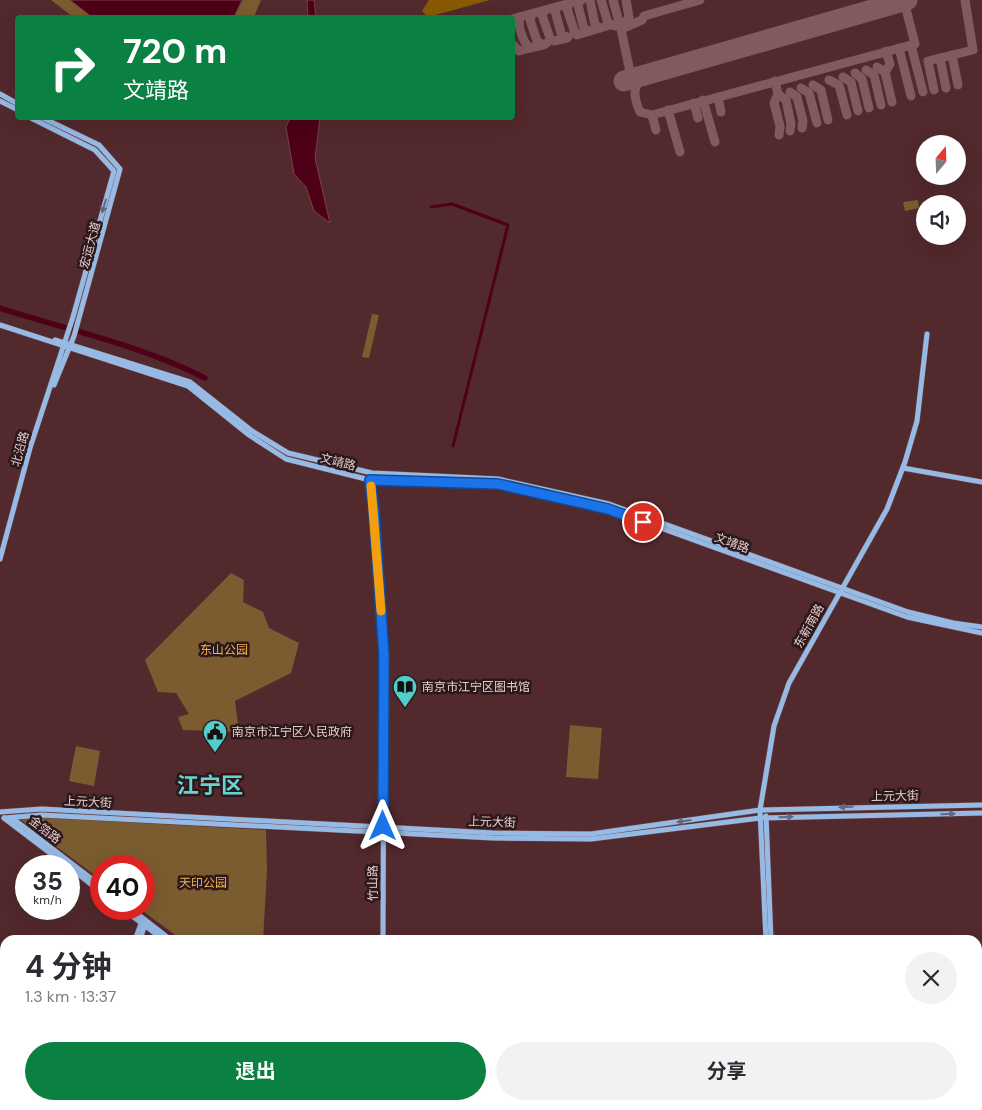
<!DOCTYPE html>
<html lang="zh">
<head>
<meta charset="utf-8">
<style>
  :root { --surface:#fff; --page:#f2f2f3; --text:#2b2b33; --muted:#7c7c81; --accent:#0b8043 }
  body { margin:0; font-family:"DM Sans","Noto Sans SC",sans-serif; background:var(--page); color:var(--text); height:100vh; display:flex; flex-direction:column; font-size:19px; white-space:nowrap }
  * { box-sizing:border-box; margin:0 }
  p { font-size:16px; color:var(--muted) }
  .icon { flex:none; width:28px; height:28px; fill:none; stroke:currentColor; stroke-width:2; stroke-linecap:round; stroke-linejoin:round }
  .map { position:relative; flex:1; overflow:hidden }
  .drawer { position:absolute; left:0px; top:935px; width:982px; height:175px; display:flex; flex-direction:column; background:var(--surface); border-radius:15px 15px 0 0; box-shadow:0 5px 20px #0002 }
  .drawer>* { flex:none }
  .hud { position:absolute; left:15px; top:15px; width:500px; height:105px; border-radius:5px; box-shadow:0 5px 20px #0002; background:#0b8043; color:#fff; overflow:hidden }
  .needle { width:32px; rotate:19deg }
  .fabs { position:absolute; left:916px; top:135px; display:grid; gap:10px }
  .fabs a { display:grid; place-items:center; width:50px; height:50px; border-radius:50%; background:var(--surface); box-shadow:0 5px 20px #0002; font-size:25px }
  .speed { position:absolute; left:15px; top:855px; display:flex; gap:10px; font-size:25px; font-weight:700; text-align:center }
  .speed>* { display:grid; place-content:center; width:65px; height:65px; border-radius:50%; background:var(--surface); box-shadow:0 5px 20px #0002; line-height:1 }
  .speed small { font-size:12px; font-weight:400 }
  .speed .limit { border:8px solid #d22; background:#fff; color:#111 }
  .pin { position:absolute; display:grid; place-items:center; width:42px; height:42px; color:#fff; margin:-21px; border:2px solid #fff; border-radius:50%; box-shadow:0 1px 5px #0007 }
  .me { position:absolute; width:55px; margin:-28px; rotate:0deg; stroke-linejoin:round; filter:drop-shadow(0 0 4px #0008) }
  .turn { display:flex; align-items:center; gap:18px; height:105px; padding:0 25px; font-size:22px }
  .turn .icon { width:65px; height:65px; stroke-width:2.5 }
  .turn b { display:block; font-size:35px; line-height:42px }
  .round { display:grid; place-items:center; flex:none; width:52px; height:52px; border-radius:26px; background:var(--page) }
  .head { display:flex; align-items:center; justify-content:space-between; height:85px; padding:0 25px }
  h1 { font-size:30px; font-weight:700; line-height:38px }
  .button { display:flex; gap:10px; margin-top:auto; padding:10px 25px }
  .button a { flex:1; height:58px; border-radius:30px; background:var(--accent); color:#fff; font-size:20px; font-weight:700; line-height:58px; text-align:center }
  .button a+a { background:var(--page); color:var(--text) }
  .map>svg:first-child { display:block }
  .green { fill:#7b5c30 }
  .forest { fill:#885a02 }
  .water { fill:#4e0116; stroke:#7c3e4d }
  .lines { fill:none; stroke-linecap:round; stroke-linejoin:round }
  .canal { stroke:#4e0116; stroke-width:3 }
  .river { stroke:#4e0116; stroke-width:5.5 }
  .taxiway { stroke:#805a5e; stroke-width:9 }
  .runway { stroke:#805a5e; stroke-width:21 }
  .secondary-casing { stroke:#6d474a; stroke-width:6 }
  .secondary { stroke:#97bae5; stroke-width:5 }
  .oneway { fill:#616980 }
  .route-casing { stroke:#114b97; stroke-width:12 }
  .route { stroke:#1a73e8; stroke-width:9 }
  .slow { stroke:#f59e0b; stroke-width:9 }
  .labels { text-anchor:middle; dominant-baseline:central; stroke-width:5; stroke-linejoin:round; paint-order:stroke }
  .street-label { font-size:12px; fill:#e8cdce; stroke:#2b181a }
  .park-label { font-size:12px; fill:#f3b14f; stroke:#2b181a }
  .poi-label { font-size:12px; fill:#e8cdce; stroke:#2b181a; text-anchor:start }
  .town-label { font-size:22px; font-weight:bold; fill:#67d4d2; stroke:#2b181a }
</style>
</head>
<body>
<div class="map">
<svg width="982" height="1110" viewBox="0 0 982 1110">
  <rect width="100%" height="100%" fill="#52292d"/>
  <g class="green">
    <path d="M51,0H144L148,17H73Z"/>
    <path d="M243,0H261L254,17H234Z"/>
    <path d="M918,200L919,208L905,211L903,202Z"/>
    <path d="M372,314L379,315L369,358L362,357Z"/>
    <path d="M231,573L244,580L243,602L263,612L269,628L299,643L291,673L235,701L239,732L183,730L178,717L189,714L176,693L158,692L145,660Z"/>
    <path d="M570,725L602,728L598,779L566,777Z"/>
    <path d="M76,746L100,751L94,786L69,781Z"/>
    <path d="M42,817L266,830L267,871L263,940H182L140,909H144V866H101V880L21,820Z"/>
    <path d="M252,1105H358L356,1110H269Z"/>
  </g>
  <path class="forest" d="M429,0H490L428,17L422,11Z"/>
  <g class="water">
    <path d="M70,0H242L234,17H92Z"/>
    <path d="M307,0H314L316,17H308Z"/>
    <path d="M296,118H320L315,158L330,223L314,211L306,187L294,174L286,127L289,120Z"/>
    <path d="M5,1039V1072H0V1040Z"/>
    <path d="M321,1105H343L349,1110H326Z"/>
  </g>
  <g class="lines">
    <path class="canal" d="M431,207L452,204L508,225L453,446"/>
    <path class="river" d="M0,308C68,330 141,345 205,378"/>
    <g class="taxiway">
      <path d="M590,0L595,25L600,28L610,25"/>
      <path d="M601,0L608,23L615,26"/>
      <path d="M613,0L621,29"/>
      <path d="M626,0L629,17L621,29L630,72"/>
      <path d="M580,1L578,5L584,29L590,31L600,28"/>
      <path d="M569,4L567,9L575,33L577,35L590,31"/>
      <path d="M557,7L555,11L561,33L562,36L568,37"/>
      <path d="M545,10L542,15L550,38L554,41L567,38"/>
      <path d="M532,14L530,20L537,41L543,45L547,43"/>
      <path d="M520,17C517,25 523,43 530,48L543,45"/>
      <path d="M512,19L582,0"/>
      <path d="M621,29L642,20L644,16L700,0"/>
      <path d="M512,44L519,51L530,48"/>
      <path d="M911,45L923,92"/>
      <path d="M899,48L911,96"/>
      <path d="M952,55L958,85"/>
      <path d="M940,58L946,88"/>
      <path d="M877,67L885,72L892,102"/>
      <path d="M866,70L874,75L881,105"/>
      <path d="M885,72L890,64L886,51"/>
      <path d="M855,73L862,79L869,108"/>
      <path d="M645,75C632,86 633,96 640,112L652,115L915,44L904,1"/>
      <path d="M843,77L851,82L858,111"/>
      <path d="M829,80L839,85L847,115"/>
      <path d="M775,81L778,94L774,103L780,126L779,135"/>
      <path d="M813,85L821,90L828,120"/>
      <path d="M801,88L809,93L817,123"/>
      <path d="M934,90L928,61L973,50L965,0"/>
      <path d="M790,92L797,97L803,121L802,128"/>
      <path d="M778,94L786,100L791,124L790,131"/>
      <path d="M718,97L721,112"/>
      <path d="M703,100L715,142"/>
      <path d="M694,103L698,118"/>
      <path d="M668,110L680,152"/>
      <path d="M652,115L656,130"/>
    </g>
    <path class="runway" d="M624,81L907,0"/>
    <defs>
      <g id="secondary">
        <path d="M0,94L18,104"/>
        <path d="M0,101L18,110"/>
        <path d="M43,118L99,145L120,169L74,336L54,385"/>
        <path d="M0,325L188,386L249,435L286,459L370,480L497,484L608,509L907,617L982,633"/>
        <path d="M55,340L190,382L252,431L288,453L372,473L498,479L609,504L908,612L953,623L982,627"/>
        <path d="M903,468L982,482"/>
        <path d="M370,480L374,511L384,656L383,940"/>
        <path d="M0,559L30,448L73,317L114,171L95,150L31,118"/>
        <path d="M0,812L42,809L493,833L591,834L760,810L982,805"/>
        <path d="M766,816L771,940"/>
        <path d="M4,818L42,815L493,838L591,839L760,818L982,813"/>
        <path d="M4,818L67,866"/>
        <path d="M12,818L101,886"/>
        <path d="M69,867L101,892"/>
        <path d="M123,909L164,940"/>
        <path d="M131,909L171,940"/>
        <path d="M135,940L142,921"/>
        <path d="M140,940L145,924"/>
        <path d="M766,940L760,810L774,726L789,683L887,509L905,462L917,421L927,334"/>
        <path d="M382,1105L389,1110"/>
        <path d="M390,1105L397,1110"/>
        <path d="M613,1105L614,1110"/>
        <path d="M774,1105L775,1110"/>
        <path d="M779,1105V1110"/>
        <path d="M29,1110L32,1105"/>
        <path d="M35,1110L38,1105"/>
        <path d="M363,1110L365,1105"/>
        <path d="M554,1110V1105"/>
        <path d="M557,1110L558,1105"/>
      </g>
    </defs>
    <use href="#secondary" class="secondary-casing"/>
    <use href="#secondary" class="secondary"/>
  </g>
  <defs><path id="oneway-solid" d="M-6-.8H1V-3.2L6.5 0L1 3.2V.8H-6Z" transform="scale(1.25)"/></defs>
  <g class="oneway">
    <use href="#oneway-solid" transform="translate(104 206) rotate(106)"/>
    <use href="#oneway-solid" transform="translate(846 807) rotate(178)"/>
    <use href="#oneway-solid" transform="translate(948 814) rotate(-2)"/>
    <use href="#oneway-solid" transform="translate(786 817) rotate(-1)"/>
    <use href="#oneway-solid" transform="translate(684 821) rotate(172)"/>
  </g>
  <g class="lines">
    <defs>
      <path id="route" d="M383,826L384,656L374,511L370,480L498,484L608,509L643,522"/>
    </defs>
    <use href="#route" class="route-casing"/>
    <use href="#route" class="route"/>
    <path class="slow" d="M371,486L381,611"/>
  </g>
  <defs>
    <symbol id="library-pin" viewBox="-11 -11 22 30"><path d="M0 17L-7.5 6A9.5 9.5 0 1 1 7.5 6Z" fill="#52cdcc" stroke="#2b181a"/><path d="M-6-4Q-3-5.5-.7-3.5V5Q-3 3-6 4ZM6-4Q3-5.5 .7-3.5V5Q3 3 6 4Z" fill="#111"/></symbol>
    <symbol id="civic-pin" viewBox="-11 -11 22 30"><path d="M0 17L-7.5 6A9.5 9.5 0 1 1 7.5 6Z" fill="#52cdcc" stroke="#2b181a"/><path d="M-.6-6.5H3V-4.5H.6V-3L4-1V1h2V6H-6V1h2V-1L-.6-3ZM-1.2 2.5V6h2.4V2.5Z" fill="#111"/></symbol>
  </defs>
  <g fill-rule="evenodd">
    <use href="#library-pin" x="391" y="673" width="28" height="38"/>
    <use href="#civic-pin" x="201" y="718" width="28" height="38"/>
  </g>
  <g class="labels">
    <g class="street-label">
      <text transform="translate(90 245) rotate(-75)">宏运大道</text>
      <text transform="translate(20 449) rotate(-74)">北沿路</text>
      <text transform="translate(338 462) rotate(14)">文靖路</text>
      <text transform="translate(732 543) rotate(20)">文靖路</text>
      <text transform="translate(809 626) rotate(-61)">东新南路</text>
      <text transform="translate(895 796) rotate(-1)">上元大街</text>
      <text transform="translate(88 802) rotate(3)">上元大街</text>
      <text transform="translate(492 822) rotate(2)">上元大街</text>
      <text transform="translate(45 830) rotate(38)">金箔路</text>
      <text transform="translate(373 883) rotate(-91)">竹山路</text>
    </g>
    <g class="park-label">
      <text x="224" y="650">东山公园</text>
      <text x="203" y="883">天印公园</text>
    </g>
    <g class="poi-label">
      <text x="422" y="687">南京市江宁区图书馆</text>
      <text x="232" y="732">南京市江宁区人民政府</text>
    </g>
    <g class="town-label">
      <text x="210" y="785">江宁区</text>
    </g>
  </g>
</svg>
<div class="fabs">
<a><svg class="needle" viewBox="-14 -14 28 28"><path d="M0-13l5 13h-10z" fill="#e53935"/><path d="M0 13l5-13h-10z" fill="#7c7c81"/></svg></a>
<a><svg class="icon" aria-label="sound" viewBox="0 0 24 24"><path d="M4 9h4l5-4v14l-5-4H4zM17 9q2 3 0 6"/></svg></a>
</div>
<div class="speed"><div>35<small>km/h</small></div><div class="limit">40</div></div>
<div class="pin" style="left:643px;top:522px;background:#d93025"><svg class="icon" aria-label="arrive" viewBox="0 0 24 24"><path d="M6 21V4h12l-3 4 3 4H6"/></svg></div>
<svg class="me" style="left:383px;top:826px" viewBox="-20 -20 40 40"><path d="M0-17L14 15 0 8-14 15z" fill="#1a73e8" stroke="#fff" stroke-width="4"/></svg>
<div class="hud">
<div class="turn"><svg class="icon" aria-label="right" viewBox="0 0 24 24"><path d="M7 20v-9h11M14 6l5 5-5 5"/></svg><div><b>720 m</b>文靖路</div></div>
</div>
<section class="drawer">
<div class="head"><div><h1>4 分钟</h1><p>1.3 km · 13:37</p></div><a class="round"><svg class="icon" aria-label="close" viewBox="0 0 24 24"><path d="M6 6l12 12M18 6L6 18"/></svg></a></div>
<div class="button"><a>退出</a><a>分享</a></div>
</section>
</div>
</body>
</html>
